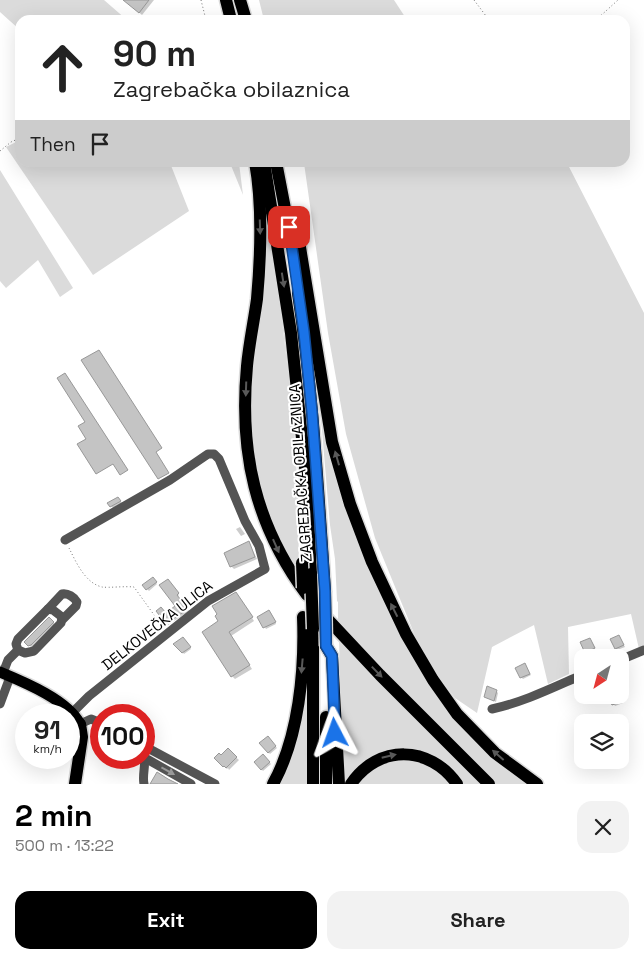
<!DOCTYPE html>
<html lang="en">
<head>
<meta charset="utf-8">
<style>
  :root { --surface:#fff; --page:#f2f2f2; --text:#222; --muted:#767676; --accent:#000 }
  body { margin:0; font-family:"Space Grotesk",sans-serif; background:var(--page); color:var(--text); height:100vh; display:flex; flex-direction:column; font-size:19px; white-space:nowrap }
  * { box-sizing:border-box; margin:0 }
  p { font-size:16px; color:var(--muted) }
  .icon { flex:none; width:28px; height:28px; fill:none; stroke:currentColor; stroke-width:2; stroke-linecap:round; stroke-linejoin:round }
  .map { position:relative; height:784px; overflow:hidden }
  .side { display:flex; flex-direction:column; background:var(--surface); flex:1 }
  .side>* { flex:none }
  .guide { position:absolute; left:15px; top:15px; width:615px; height:152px; border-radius:15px; box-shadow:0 5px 20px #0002; background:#fff; color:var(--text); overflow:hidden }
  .needle { width:32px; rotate:216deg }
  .controls { position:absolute; left:574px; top:649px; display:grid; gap:10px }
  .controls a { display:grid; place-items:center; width:55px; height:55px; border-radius:10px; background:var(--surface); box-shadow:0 5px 20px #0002; font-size:25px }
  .speed { position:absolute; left:15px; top:704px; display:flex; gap:10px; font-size:25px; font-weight:700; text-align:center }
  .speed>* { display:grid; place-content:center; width:65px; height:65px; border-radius:50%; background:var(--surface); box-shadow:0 5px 20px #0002; line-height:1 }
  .speed small { font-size:12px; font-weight:400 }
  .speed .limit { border:8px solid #d22; background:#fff; color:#111 }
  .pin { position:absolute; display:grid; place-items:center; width:42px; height:42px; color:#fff; margin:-21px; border-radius:10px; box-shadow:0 2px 8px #0006 }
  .me { position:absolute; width:55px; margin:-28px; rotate:356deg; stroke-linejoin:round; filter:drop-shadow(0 0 4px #0008) }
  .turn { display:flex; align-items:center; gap:18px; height:105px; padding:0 15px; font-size:22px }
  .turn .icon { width:65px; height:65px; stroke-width:2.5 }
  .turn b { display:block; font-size:35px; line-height:42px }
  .then { display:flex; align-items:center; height:48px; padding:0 15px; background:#0003; gap:10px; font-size:19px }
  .round { display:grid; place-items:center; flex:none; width:52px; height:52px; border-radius:15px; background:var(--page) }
  .overview { display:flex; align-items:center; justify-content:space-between; height:85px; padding:0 15px }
  h1 { font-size:30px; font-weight:800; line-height:38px; color:var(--accent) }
  .cta { display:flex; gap:10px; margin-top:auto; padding:10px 15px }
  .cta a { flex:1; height:58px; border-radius:15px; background:var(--accent); color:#fff; font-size:20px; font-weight:800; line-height:58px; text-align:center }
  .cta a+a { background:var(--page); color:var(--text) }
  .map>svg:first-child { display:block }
  .green { fill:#dbdbdb }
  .shadow { fill:#0003 }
  .building { fill:#c4c4c4; stroke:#989898 }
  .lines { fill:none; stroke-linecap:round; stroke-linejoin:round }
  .major-casing { stroke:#dbdbdb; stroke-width:14 }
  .highway-casing { stroke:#dbdbdb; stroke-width:15 }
  .path { stroke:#767676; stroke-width:1; stroke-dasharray:1 2.5; stroke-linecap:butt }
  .minor { stroke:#545454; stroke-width:9 }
  .major { stroke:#000; stroke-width:11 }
  .highway { stroke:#000; stroke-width:12 }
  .highway-bridge-casing { stroke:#dbdbdb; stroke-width:15; stroke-linecap:butt }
  .highway-bridge { stroke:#000; stroke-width:12 }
  .oneway { fill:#595959 }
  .oneway2 { fill:#989898 }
  .route-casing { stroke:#114b97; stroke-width:12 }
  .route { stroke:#1a73e8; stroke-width:9 }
  .labels { text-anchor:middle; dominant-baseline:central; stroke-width:4; stroke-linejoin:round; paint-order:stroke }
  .street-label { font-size:15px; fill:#000; stroke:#fff }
</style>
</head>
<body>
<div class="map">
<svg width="644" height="784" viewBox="0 0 644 784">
  <rect width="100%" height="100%" fill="#fff"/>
  <g class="green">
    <path d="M0,0H104L127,20H20V30L0,12Z"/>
    <path d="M259,0H394L407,20H264Z"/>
    <path d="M20,140V162L170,163L189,211L93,275L6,147Z"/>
    <path d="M230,163H239L243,195Z"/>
    <path d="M304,163H567L644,313V647L639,649L631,614L568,627L569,674L548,684L534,625L492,647L477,713L455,698L435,672L418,643L375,538L346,434L328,333Z"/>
    <path d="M0,170L73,288L60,297L38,260L6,288L0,281Z"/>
    <path d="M266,217L279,296L292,406L298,490L299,577L276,535L254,468L249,408Z"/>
    <path d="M320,407L328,439L415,658L529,784H495L338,626V602L337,601L335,559L330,525Z"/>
    <path d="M339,639L483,784H462L412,750L349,779L343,784Z"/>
    <path d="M306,678V784H278Z"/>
    <path d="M392,759L429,763L452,784H356L362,776Z"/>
  </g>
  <g class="shadow">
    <path d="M125,0H154L142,15Z"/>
    <path d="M120,500L122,503L113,508L111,506Z"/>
    <path d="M240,527L245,534L241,536L236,529Z"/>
    <path d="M249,543L257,559L234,569L231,566Z"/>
    <path d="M153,579L157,584L149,591L144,586Z"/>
    <path d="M169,582L179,595L177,597L189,611L168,625L166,614L177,606Z"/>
    <path d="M239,597L254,621L231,636L252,669L235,679L232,676L220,622Z"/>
    <path d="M271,613L276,624L266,629L259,617Z"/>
    <path d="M49,619L56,625L32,648L26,642Z"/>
    <path d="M619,636L625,647L617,650L611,640Z"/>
    <path d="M185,640L191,649L184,654L182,651Z"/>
    <path d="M591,641L596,650L588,654L586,652Z"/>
    <path d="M526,666L531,675L523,679L521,677Z"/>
    <path d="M496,691L498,693L496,702L485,697Z"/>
    <path d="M619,695L623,703L615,706L609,696Z"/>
    <path d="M268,738L277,748L270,754L261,744Z"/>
    <path d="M228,750L239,760L229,770L228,768L227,769L216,758L221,757Z"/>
    <path d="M263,756L271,764L263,771L256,763Z"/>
  </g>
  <g class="building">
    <path d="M123,0H149L139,13Z"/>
    <path d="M99,350L162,448L156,452L169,473L158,479L81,360Z"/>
    <path d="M65,373L128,470L120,475L113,464L96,474L77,444L86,439L78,426L85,422L57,378Z"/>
    <path d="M118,497L121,501L110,507L107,503Z"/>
    <path d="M249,541L255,557L230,567L224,553Z"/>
    <path d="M153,577L157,582L146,590L142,585Z"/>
    <path d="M168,579L179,593L177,595L188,609L166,624L156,611L161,607L166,613L175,606L159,585Z"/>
    <path d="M236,592L253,617L229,632L250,665L231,677L202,632L218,621L215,616L217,614L212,606Z"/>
    <path d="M269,610L276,622L263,628L257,617Z"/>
    <path d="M49,617L54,622L31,645L28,646L24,642Z"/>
    <path d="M619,635L624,645L615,649L610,639Z"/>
    <path d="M183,637L191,647L182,653L173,644Z"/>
    <path d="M590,638L595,648L585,653L580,642Z"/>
    <path d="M525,663L530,674L520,678L515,668Z"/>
    <path d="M487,686L497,690L494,701L484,697Z"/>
    <path d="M607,695H619L622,701L612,705Z"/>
    <path d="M268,736L276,746L268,753L259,743Z"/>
    <path d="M228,748L237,757L226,768L224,766L223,767L214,758L219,753L221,755Z"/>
    <path d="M263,754L270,762L261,770L254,762Z"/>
    <path d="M157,772L168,779L178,784H150Z"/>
  </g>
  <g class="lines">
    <defs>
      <path id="major" d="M0,672C24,682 68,700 80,724"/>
      <g id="highway">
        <path d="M226,0L231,20"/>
        <path d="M240,0L246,20"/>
        <path d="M255,162C263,206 261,254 257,299C254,321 249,344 247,366C239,452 255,525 307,595"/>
        <path d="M264,162L291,333L306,476L311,574"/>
        <path d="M276,162L287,219"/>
        <path d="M286,212L297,229L332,442L350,504L372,562L406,634L433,680L457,714L495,753L537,784"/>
        <path d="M298,293C313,392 318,491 325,591"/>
        <path d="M321,612L380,675L489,784"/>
        <path d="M313,629V784"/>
        <path d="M326,646L332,656L339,784"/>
        <path d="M75,784L82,737L80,724"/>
        <path d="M273,784C299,737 305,670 303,617"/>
        <path d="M326,784V717"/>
        <path d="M351,784C378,744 430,745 457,784"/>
      </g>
    </defs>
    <use href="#major" class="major-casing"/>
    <use href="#highway" class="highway-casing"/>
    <g class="path">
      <path d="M201,0L206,20"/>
      <path d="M474,0L489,20"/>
      <path d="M596,20L618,0"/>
      <path d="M0,151L11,142L20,138"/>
      <path d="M69,548C76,562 85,583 102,587C109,588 124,586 134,587L162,626"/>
    </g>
    <g class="minor">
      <path d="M65,540L170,480L208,454H214L219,459L245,521L259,546L265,569L208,601L89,696L72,713"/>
      <path d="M48,609L53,610L62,617L61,623L34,651L25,653L18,650L16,644L18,639Z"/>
      <path d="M48,609L62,594C68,593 74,597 77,602L76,606L63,619"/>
      <path d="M620,660L644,650"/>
      <path d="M3,673L8,660L18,650"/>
      <path d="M0,704L10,677"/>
      <path d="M492,709C524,702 552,688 582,675"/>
      <path d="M80,724L91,719L101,723"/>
      <path d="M144,746L215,784"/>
      <path d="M144,757C146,766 142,775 144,784"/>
      <path d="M145,758L191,784"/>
    </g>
    <use href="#major" class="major"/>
    <use href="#highway" class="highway"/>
    <defs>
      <g id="highway-bridge">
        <path d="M302,563L303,588"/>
        <path d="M311,574L313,629"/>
        <path d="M325,591L326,646"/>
      </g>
    </defs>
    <use href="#highway-bridge" class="highway-bridge-casing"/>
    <use href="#highway-bridge" class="highway-bridge"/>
  </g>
  <defs><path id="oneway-solid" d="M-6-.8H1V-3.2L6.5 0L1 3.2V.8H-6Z" transform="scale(1.25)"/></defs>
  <g class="oneway">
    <use href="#oneway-solid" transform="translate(260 227) rotate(88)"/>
    <use href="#oneway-solid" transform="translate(283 280) rotate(81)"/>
    <use href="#oneway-solid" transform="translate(246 389) rotate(92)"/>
    <use href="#oneway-solid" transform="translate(337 458) rotate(-106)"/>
    <use href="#oneway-solid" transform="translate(276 546) rotate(66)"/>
    <use href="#oneway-solid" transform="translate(394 610) rotate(-117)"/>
    <use href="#oneway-solid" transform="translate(302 666) rotate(95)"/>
    <use href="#oneway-solid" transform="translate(377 672) rotate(46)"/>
    <use href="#oneway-solid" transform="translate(498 755) rotate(-139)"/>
    <use href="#oneway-solid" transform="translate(389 756) rotate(-13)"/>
  </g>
  <use class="oneway2" href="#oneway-solid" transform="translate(168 771) rotate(29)"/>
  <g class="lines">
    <defs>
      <path id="route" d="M289,227L304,332L312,412L325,591L326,646L332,656L335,733"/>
    </defs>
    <use href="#route" class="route-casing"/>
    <use href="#route" class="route"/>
  </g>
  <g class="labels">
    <g class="street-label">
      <text transform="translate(300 473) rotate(-94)">ZAGREBAČKA OBILAZNICA</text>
      <text transform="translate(157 625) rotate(-38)">DELKOVEČKA ULICA</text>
    </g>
  </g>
</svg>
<div class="controls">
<a><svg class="needle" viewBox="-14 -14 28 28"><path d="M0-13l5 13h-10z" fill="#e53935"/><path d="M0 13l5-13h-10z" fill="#767676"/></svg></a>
<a><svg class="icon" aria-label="layers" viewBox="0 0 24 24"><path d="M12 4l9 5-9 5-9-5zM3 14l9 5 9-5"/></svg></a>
</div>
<div class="speed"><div>91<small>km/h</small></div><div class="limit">100</div></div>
<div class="pin" style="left:289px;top:227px;background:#d93025"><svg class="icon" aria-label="arrive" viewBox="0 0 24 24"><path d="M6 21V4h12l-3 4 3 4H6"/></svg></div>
<svg class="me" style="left:335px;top:733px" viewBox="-20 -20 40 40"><path d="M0-17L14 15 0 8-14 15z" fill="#1a73e8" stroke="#fff" stroke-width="4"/></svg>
<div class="guide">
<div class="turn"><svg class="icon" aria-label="ahead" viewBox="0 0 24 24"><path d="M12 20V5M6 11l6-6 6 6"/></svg><div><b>90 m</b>Zagrebačka obilaznica</div></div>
<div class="then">Then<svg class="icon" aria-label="arrive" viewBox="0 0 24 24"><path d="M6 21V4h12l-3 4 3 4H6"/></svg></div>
</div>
</div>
<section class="side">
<div class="overview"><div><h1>2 min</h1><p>500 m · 13:22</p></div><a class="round"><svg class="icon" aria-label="close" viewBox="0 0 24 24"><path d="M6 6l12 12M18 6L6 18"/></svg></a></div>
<div class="cta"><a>Exit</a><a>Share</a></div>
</section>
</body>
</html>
